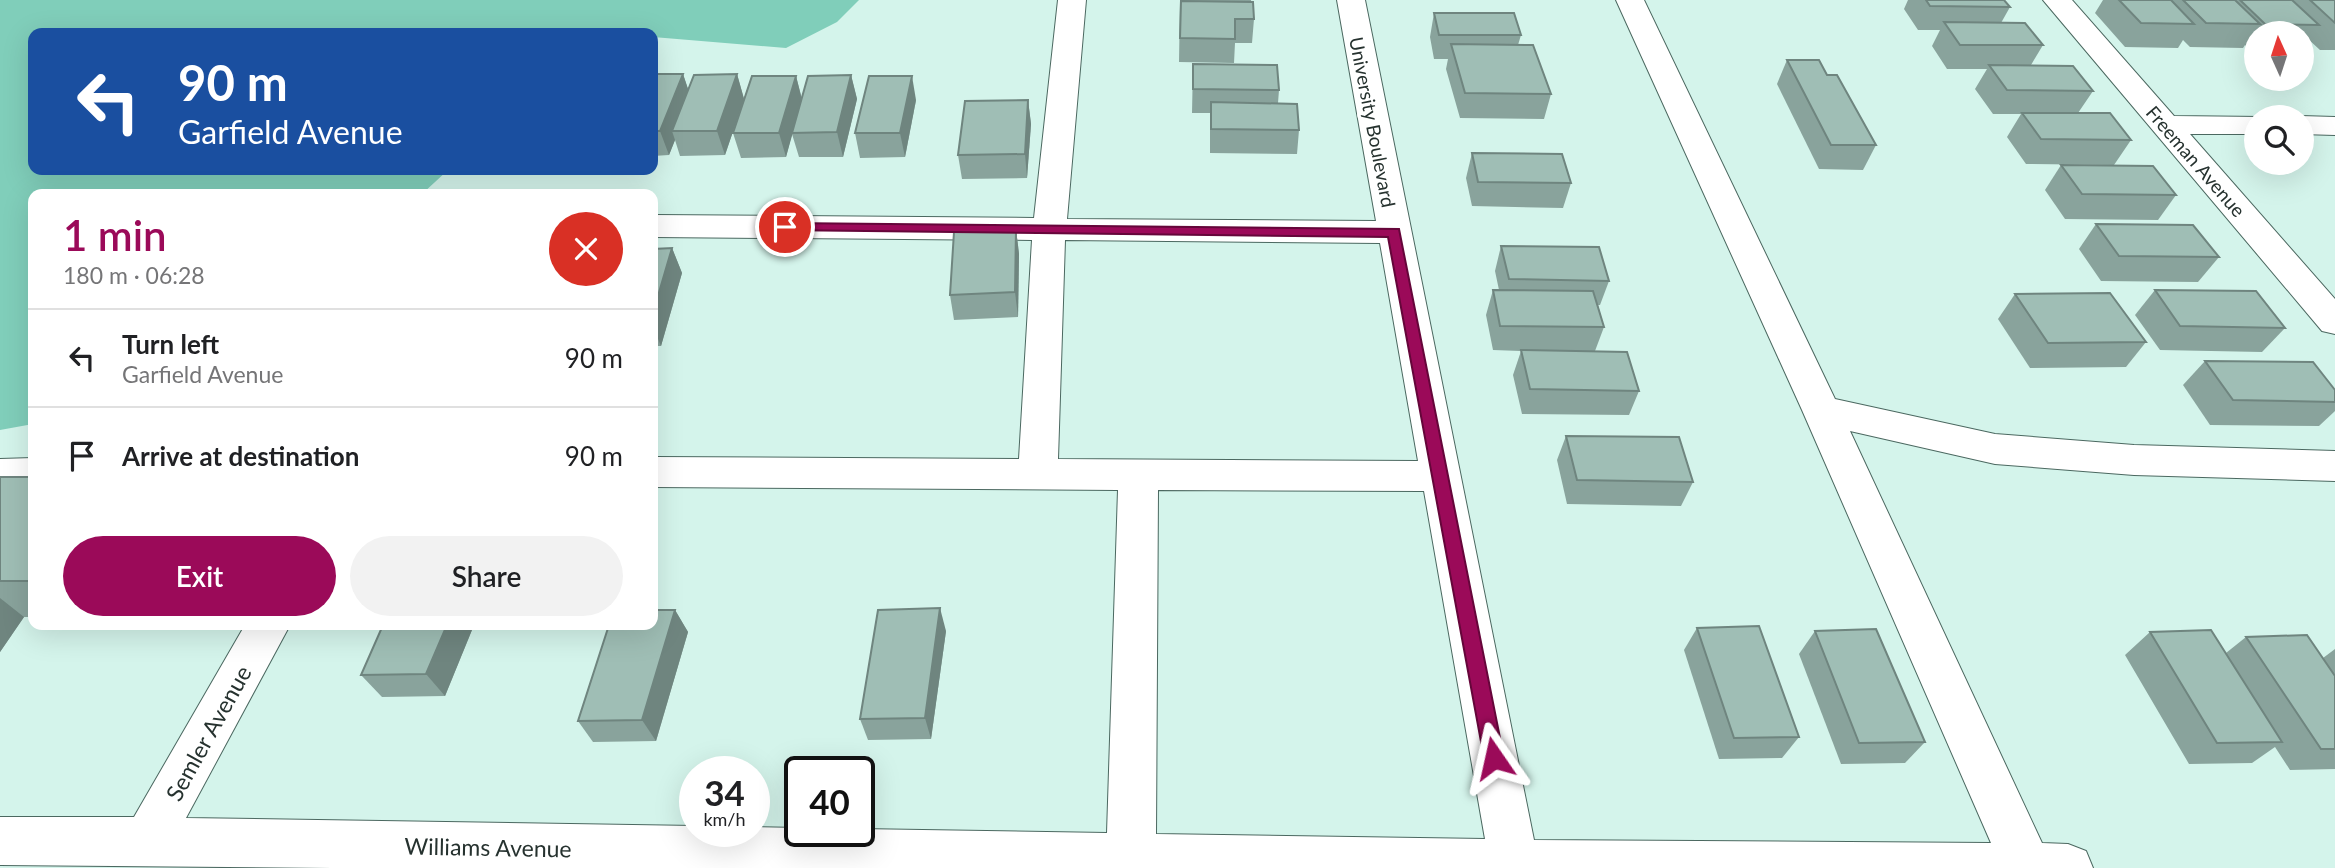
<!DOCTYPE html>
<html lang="en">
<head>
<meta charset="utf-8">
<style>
  :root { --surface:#fff; --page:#f2f2f2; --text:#202124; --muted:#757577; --line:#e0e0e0; --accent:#9b0a59 }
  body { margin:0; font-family:Lato,sans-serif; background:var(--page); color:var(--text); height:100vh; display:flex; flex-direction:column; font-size:26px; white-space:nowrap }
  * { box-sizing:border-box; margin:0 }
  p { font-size:23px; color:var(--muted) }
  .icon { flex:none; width:38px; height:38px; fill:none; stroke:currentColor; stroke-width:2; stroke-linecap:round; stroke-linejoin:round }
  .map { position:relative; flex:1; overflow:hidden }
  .panel { position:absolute; left:28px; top:189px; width:630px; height:441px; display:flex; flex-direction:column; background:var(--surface); border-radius:14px; box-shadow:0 7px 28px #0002 }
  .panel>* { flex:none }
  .banner { position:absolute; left:28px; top:28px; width:630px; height:147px; border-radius:14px; box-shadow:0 7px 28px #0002; background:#1a4fa0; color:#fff; overflow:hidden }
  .needle { width:46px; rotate:357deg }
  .fabs { position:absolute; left:2244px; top:21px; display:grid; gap:14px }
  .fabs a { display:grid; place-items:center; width:70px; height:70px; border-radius:50%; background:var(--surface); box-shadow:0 7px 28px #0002; font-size:35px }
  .speed { position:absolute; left:679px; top:756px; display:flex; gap:14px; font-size:35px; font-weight:700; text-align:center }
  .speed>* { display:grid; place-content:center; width:91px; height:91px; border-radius:50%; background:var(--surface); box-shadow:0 7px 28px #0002; line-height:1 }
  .speed small { font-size:18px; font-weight:400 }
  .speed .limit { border:4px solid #111; border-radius:10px; background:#fff; color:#111 }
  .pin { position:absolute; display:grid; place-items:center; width:60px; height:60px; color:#fff; margin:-30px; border:4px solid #fff; border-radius:50%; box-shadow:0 2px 7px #0007 }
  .me { position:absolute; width:77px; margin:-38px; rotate:349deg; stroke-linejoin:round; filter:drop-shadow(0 0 5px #0008) }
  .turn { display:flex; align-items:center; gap:24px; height:147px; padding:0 35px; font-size:32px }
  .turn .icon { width:91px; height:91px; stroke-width:2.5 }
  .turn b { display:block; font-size:49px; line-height:60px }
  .round { display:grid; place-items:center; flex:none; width:74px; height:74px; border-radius:37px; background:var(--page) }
  .headline { display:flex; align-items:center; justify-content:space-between; height:119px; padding:0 35px }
  h1 { font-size:42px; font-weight:600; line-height:52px; color:var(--accent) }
  .cta { display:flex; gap:14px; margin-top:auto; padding:14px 35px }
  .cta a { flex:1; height:80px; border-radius:42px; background:var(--accent); color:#fff; font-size:28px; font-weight:600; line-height:80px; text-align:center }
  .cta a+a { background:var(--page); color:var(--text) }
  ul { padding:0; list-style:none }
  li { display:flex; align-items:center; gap:21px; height:98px; padding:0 35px; border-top:2px solid var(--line) }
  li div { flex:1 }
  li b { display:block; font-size:26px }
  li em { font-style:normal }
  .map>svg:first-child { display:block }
  .forest { fill:#80ceba }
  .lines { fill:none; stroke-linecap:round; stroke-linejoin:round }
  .minor-casing { stroke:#4b6860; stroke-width:2 }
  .minor { fill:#fff; fill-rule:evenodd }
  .wall { fill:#89a39c }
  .shaded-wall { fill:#6f857f }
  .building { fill:#9fbeb5; stroke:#6f857f; stroke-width:2 }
  .route { fill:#9b0a59; stroke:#65063a; stroke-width:2 }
  .labels { text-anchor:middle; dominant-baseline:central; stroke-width:7; stroke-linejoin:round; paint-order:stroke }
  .street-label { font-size:19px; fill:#26322f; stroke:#fff }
  .near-street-label { font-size:23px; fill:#26322f; stroke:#fff }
</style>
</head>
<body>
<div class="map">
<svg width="2335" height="868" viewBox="0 0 2335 868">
  <rect width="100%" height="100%" fill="#d4f4eb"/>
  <path class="forest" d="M0,0H859L837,22L786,48L653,37V33H33V170H448L422,194H33V424L0,430Z"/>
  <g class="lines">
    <defs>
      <g id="minor">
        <path d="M1058,0H1086L1067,219L1376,221L1337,0H1365L1534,840L1991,843L1802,410L1616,0H1644L1835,399L1995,434L2134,445L2335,451V481L2134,475L1995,464L1850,431L2042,843L2068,844L2086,851L2093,868H333L0,865V817H134L245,625H290L186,818L695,826V831H754V827L800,828V831H859V829L1107,833L1118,490L653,487V457L1019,459L1032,240L653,237V215L1034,218ZM1065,240L1380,243L1418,461L1058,459ZM1158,490L1424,491L1485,839L1156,834Z"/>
        <path d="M2043,0H2072L2174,116L2261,117H2256V134H2190L2335,299V334L2322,331Z"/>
        <path d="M2301,116L2335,117V135L2301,134V117H2296Z"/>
        <path d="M33,458V488L0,489V459Z"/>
      </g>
    </defs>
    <use href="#minor" class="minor-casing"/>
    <use href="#minor" class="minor"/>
  </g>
  <g class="wall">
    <path d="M1180,0H1251L1254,19L1252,43H1235L1234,63L1179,62Z"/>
    <path d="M1908,0H2004L2010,7L2001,23L2043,45L2031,65L2093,91L2078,113L2131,140L2114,165L2026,164L2007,137L2021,114H1993L1975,89L1987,69H1947L1932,46L1940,30H1918L1904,9Z"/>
    <path d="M2103,0H2335V50H2320L2308,39L2301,48V33H2256V48H2248L2245,45L2243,48L2190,47L2183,40L2178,48L2125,47L2095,13Z"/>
    <path d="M1434,13L1521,35L1518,45L1551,94L1544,119L1460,118L1446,69L1448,59H1434L1430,37Z"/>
    <path d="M1787,60L1827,75L1876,145L1863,170L1819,169L1777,84Z"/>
    <path d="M1193,64L1279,90L1278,103L1299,130L1297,154L1210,153V113H1192Z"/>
    <path d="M653,74H683L688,89L737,74L744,99L725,155L680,156L675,140L669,155L653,156Z"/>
    <path d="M851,75L857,99L843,157H799L792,134L786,157L741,158L733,133L796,76L802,99Z"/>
    <path d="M916,100L905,157L860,158L855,133Z"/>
    <path d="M1028,100L1031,124L1027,178L962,179L958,155Z"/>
    <path d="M1472,153L1571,183L1563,208L1472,206L1466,178Z"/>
    <path d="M2061,165L2176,195L2158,220L2065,219L2045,190Z"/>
    <path d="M2096,224L2219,257L2198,282L2101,281L2079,249Z"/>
    <path d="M1016,229L1019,254L1018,317L954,320L950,295Z"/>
    <path d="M1501,246L1609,281L1600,305H1598L1604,327L1595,351L1639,391L1629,415L1522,414L1513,375L1521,351L1493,350L1486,315L1493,290H1499L1495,271Z"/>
    <path d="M672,248L682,273L661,346H653V249Z"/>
    <path d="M2155,290L2285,328L2262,352L2160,350L2135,315Z"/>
    <path d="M2015,294L2146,342L2126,367L2030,368L1998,319Z"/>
    <path d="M2205,361L2335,390V411L2319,426L2210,425L2183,385Z"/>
    <path d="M1566,436L1693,482L1681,506L1567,504L1557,460Z"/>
    <path d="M0,477H33V617H24L0,652Z"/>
    <path d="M675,610L688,632L656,741L593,742L578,721Z"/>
    <path d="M383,625H474L445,696L382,697L361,675Z"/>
    <path d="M1697,628L1799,737L1782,758L1719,759L1684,650Z"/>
    <path d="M946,631L931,739L868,740L860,719Z"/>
    <path d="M1815,631L1925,742L1905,763L1841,764L1799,654Z"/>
    <path d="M2150,632L2226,653L2246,637L2323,658L2335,649V769L2290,770L2275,747L2252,763L2189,764L2125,655Z"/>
  </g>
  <g class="shaded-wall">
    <path d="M683,74L691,98L672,131L675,140L669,155L660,131Z"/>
    <path d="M737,74L744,99L725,155L717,131Z"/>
    <path d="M851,75L857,99L843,157L837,132Z"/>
    <path d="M796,76L802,100L786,157L779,133Z"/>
    <path d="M912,76L916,100L905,157L900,133Z"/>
    <path d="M1028,100L1031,124L1027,178L1025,154Z"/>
    <path d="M1016,229L1019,254L1018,317L1015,292Z"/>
    <path d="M672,248L682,273L661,346L653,327V313Z"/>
    <path d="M0,598L24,617L0,652Z"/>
    <path d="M940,608L946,631L931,739L925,718Z"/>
    <path d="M675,610L688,632L656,741L642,720Z"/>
    <path d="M447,625H474L445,696L426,674Z"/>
  </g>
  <g class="building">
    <path d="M1926,0H2004L2010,7L1930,6Z"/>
    <path d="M2119,0H2171L2194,24L2141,23Z"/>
    <path d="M2183,0H2235L2260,24L2206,23Z"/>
    <path d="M2240,0H2292L2319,25L2265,24Z"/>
    <path d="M2310,0H2335V23Z"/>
    <path d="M1181,1L1253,2L1254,19H1235V39L1180,38Z"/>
    <path d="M1434,13H1514L1521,35H1439Z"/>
    <path d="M1944,22L2025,23L2043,45H1960Z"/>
    <path d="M1451,44L1533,45L1551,94L1465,93Z"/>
    <path d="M1787,60H1819L1827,75H1837L1876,145H1831Z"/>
    <path d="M1193,64L1277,65L1279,90L1193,89Z"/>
    <path d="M1989,65L2073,66L2093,91L2007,90Z"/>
    <path d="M653,74H683L660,131H653Z"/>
    <path d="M737,74L717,131H672L694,75Z"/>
    <path d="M851,75L837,132L792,133L808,76Z"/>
    <path d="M752,76H796L779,133H733Z"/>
    <path d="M869,76H912L900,133H855Z"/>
    <path d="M1028,100L1025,154L958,155L965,101Z"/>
    <path d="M1211,102L1297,104L1299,130L1211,129Z"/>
    <path d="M2022,113H2110L2131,140L2041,139Z"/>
    <path d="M1472,153L1562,154L1571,183L1478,182Z"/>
    <path d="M2061,165L2153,166L2176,195L2082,194Z"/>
    <path d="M2096,224L2193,225L2219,257L2119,256Z"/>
    <path d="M1016,229L1015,292L950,295L954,232Z"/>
    <path d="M1501,246L1599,247L1609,281L1509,279Z"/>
    <path d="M672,248L653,313V249Z"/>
    <path d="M1493,290L1593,291L1604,327L1500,326Z"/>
    <path d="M2155,290L2256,291L2285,328L2180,326Z"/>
    <path d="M2110,293L2146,342L2048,343L2015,294Z"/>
    <path d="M1521,350L1627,352L1639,391L1530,389Z"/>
    <path d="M2205,361L2313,362L2335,390V402L2233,400Z"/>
    <path d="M1566,436L1679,437L1693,482L1577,480Z"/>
    <rect x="0" y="477" width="33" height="104"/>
    <path d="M940,608L925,718L860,719L878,610Z"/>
    <path d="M653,610H675L642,720L578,721L609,625H653Z"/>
    <path d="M383,625H447L426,674L361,675Z"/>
    <path d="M1759,626L1799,737L1734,738L1697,628Z"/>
    <path d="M1876,629L1925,742L1859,743L1815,631Z"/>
    <path d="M2211,630L2282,742L2217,743L2150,632Z"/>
    <path d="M2307,635L2335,676V749H2321L2246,637Z"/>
  </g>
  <path class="route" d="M785,223L1399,229L1504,758L1501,764L1494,767L1487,764L1484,758L1388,237L780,230V224Z"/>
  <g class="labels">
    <g class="street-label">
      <text transform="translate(1373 122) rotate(79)">University Boulevard</text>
      <text transform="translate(2196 161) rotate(49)">Freeman Avenue</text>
    </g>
    <g class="near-street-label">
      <text transform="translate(208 733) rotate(-61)">Semler Avenue</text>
      <text transform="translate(488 847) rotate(1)">Williams Avenue</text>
    </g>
  </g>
</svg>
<div class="fabs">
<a><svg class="needle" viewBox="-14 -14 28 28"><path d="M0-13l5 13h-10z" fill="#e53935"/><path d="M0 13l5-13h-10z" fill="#757577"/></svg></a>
<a><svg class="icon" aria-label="search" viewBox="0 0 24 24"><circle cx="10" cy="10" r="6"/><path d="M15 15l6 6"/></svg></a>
</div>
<div class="speed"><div>34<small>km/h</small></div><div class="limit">40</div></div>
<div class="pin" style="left:785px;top:227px;background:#d93025"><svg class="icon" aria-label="arrive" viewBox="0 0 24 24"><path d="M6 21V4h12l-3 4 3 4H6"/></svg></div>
<svg class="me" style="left:1494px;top:758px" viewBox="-20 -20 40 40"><path d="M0-17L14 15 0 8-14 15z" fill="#9b0a59" stroke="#fff" stroke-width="4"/></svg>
<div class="banner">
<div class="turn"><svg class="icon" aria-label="left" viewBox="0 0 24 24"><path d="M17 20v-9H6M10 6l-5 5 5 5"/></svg><div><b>90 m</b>Garfield Avenue</div></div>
</div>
<section class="panel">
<div class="headline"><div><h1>1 min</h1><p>180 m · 06:28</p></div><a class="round" style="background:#d93025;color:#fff"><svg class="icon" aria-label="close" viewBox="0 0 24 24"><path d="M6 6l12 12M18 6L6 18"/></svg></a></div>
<ul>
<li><svg class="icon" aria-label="left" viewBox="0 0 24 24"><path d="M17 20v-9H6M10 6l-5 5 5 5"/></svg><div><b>Turn left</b><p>Garfield Avenue</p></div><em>90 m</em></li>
<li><svg class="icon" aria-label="arrive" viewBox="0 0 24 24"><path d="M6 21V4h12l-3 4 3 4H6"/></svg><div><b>Arrive at destination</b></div><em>90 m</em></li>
</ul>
<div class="cta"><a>Exit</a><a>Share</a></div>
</section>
</div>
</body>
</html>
